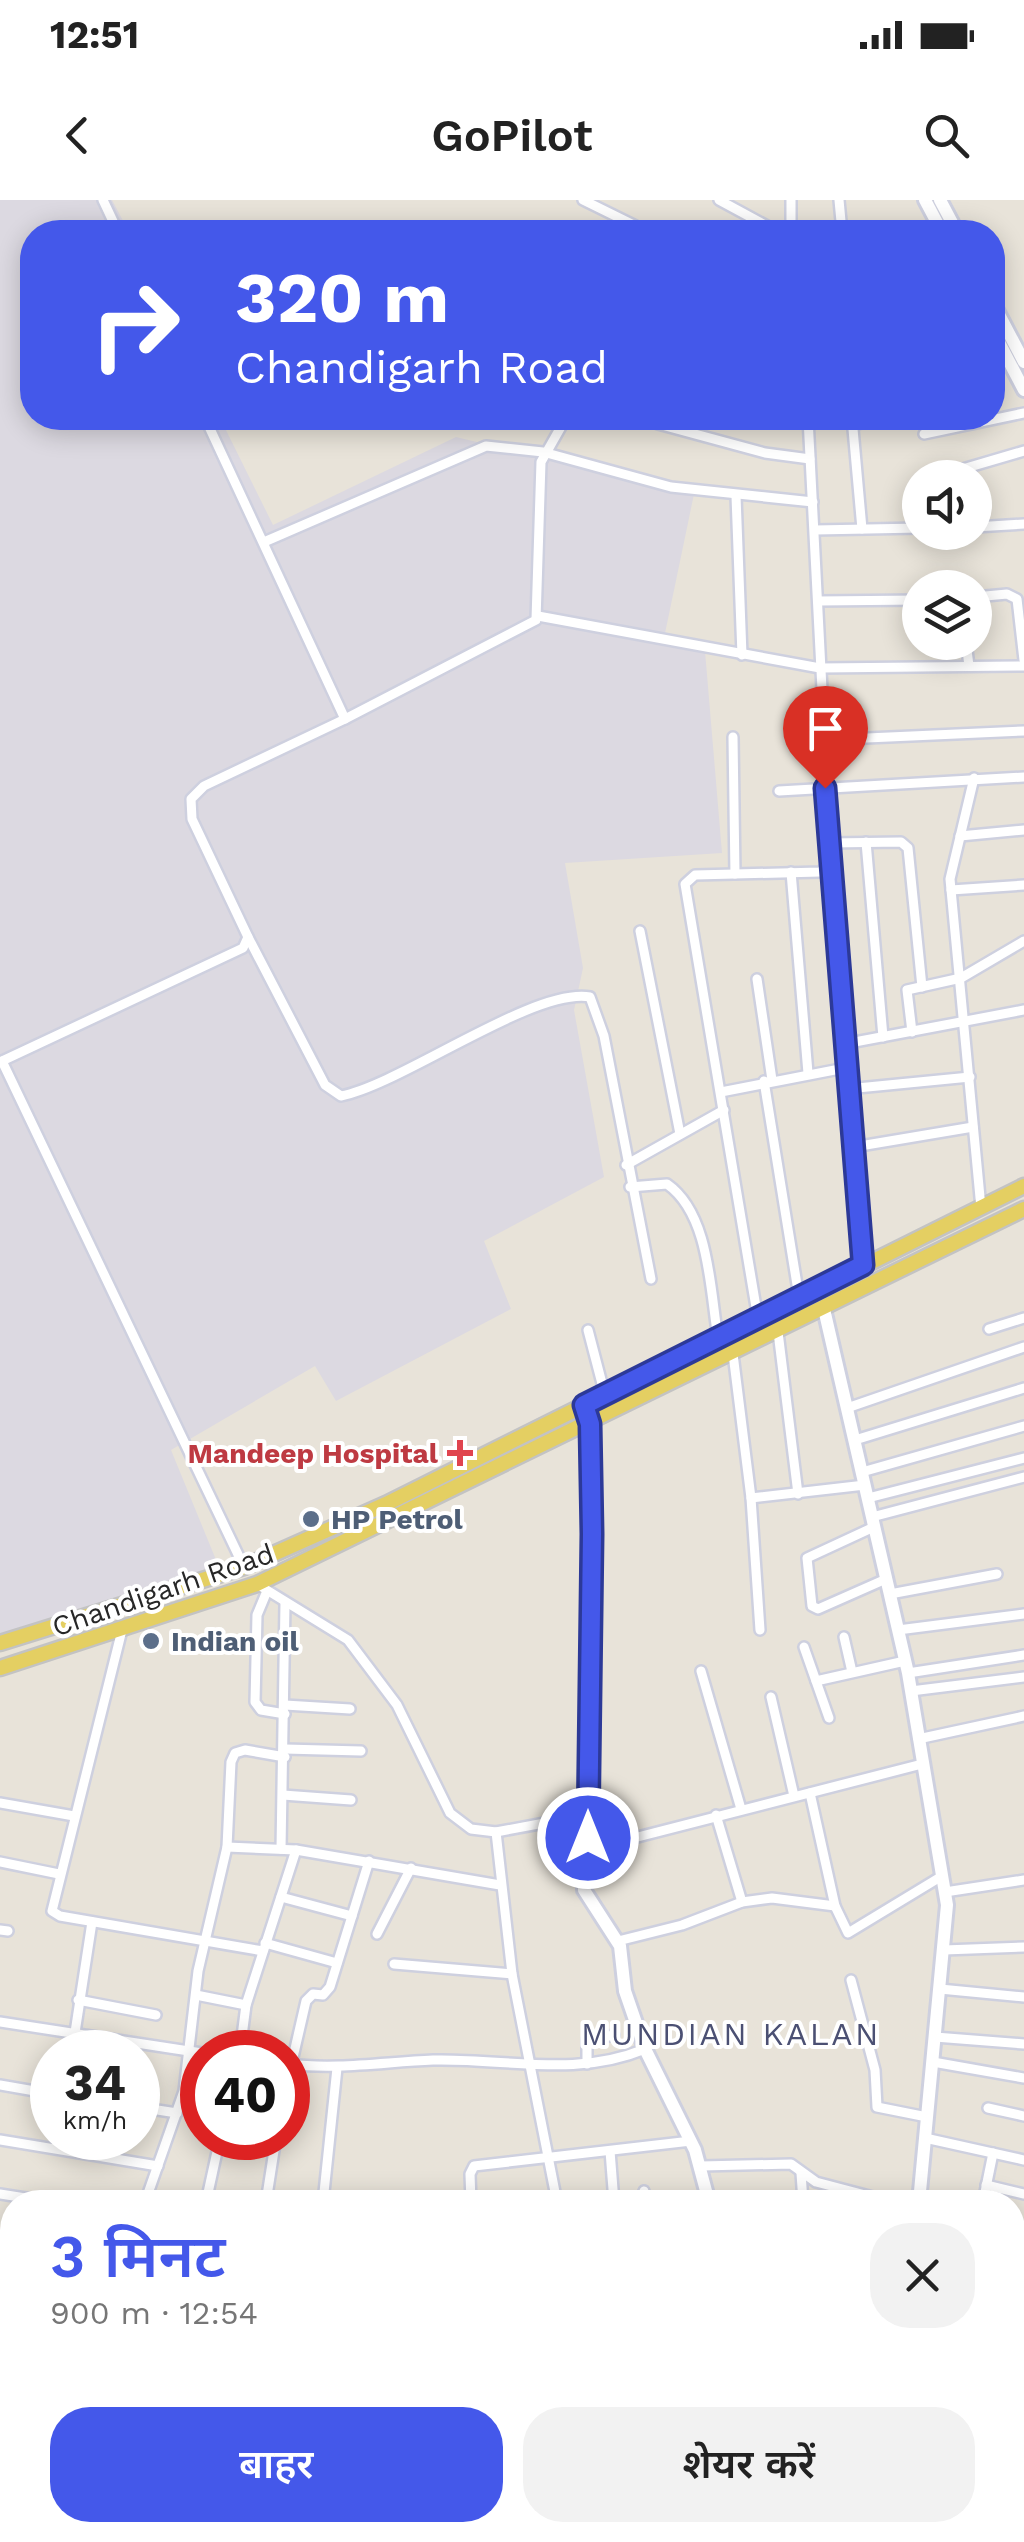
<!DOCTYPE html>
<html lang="hi">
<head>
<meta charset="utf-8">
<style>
  :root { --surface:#fff; --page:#f2f2f2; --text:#222; --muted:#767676; --accent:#4458ea }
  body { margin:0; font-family:"Work Sans","Noto Sans Devanagari",sans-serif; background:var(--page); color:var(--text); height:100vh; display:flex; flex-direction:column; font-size:38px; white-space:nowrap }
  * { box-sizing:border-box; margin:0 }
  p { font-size:32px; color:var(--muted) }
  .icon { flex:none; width:55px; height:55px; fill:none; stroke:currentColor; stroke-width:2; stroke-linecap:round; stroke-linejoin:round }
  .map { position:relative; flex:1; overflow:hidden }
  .details { position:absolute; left:0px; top:1990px; width:1025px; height:352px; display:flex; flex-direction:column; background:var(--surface); border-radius:40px 40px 0 0; box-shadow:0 5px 25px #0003 }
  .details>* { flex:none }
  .hud { position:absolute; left:20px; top:20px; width:985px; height:210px; border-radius:40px; box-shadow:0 5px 25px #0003; background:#4458ea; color:#fff; overflow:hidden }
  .tools { position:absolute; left:902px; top:260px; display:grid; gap:20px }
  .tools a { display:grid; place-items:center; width:90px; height:90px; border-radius:50%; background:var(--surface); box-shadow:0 5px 25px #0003; font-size:50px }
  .speed { position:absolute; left:30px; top:1830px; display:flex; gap:20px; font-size:50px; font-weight:700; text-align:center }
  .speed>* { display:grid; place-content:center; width:130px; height:130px; border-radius:50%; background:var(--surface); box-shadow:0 5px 25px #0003; line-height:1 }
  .speed small { font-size:25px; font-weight:400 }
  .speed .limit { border:15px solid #d22; background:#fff; color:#111 }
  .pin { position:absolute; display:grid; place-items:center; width:85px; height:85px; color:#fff; margin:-102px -42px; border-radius:50% 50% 50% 0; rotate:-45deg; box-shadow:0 0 10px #0007 }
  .pin .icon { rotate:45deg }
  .me { position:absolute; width:110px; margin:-55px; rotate:0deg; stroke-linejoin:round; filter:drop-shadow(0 0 8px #0008) }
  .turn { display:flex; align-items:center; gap:35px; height:210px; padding:0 50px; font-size:45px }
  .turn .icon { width:130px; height:130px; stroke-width:2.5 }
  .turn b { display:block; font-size:70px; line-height:85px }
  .round { display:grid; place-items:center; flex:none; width:105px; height:105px; border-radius:40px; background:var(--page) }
  .overview { display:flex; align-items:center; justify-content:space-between; height:170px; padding:0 50px }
  h1 { font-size:60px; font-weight:600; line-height:75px; color:var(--accent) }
  .button { display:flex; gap:20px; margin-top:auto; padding:20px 50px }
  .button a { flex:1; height:115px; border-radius:40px; background:var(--accent); color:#fff; font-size:40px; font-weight:600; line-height:115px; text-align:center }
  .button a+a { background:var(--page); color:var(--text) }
  .status { display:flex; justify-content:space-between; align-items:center; height:70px; padding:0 50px; background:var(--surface); direction:ltr }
  .status svg { height:28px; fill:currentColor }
  header { display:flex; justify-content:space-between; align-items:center; height:130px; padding:0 50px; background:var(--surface); font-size:45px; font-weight:600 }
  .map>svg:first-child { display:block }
  .industrial { fill:#dcd9e1 }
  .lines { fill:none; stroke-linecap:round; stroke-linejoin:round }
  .street-casing { stroke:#ced0df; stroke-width:14 }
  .secondary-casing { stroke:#ced0df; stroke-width:18 }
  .primary-casing { stroke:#c3c3c3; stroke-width:19 }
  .street { stroke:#fff; stroke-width:9 }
  .secondary { stroke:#fff; stroke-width:12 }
  .primary { stroke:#e4cf62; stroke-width:14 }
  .route-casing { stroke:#2c3998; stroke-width:25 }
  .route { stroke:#4458ea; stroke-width:18 }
  .health-dot { fill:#e0444e; stroke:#fff; stroke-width:4 }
  .service-dot { fill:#5c6f8a; stroke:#fff; stroke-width:4 }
  .labels { text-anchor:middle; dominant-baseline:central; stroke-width:8; stroke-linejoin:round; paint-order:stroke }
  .health-label { font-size:28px; font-weight:bold; fill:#be3a42; stroke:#fff; text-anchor:end }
  .service-label { font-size:28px; font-weight:bold; fill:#4e5e75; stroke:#fff; text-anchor:start }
  .street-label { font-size:28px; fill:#272727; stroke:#fff }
  .quarter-label { font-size:32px; letter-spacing:2.5px; fill:#4b5073; stroke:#fff }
</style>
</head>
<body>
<div class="status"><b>12:51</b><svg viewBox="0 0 49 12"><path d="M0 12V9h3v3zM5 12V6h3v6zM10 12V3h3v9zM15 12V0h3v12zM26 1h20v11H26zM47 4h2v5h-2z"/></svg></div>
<header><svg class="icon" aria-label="back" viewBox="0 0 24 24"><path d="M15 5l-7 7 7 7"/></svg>GoPilot<svg class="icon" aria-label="search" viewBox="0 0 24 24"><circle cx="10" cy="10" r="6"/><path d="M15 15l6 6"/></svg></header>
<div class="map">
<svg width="1024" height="2342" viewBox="0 0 1024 2342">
  <rect width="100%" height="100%" fill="#e8e3d9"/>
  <path class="industrial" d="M0,0H112L129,32H32V218H220L273,325L456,237L694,294L663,443L705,451L722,653L565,663L583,768L574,810L604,977L484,1041L511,1109L336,1201L315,1166L171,1250L221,1372L0,1437Z"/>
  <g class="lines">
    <defs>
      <g id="street">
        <path d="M103,0L118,32"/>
        <path d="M583,0L648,32"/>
        <path d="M719,0L778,32"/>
        <path d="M791,0V32"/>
        <path d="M839,0L842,32"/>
        <path d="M852,218L862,329"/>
        <path d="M658,224L765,253L810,259"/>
        <path d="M853,225L885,218"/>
        <path d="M924,234L1024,213"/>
        <path d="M932,278L1024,251"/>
        <path d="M736,296L742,455"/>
        <path d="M975,327L1024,324"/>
        <path d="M815,330L920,328"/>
        <path d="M264,342L486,246L543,252L671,287L813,302"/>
        <path d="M975,397L1007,394L1017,399L1024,460"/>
        <path d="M818,401L920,400"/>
        <path d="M538,416L820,468L1024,466"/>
        <path d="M966,442L969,466"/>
        <path d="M345,519L536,420L541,262L566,218"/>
        <path d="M733,537L735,674"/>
        <path d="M822,540L1024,531"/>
        <path d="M974,578L950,679L981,1008"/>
        <path d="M779,591L1024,577"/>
        <path d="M960,636L1024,630"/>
        <path d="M866,642L883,837"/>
        <path d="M830,643L901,642L908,648L922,787"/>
        <path d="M828,667L863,1065"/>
        <path d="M791,672L808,873"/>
        <path d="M951,690L1024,685"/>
        <path d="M640,731L680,934"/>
        <path d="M248,737L325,885L341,896C402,884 534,787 590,797L604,836L651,1079"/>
        <path d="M757,779L772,880"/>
        <path d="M912,832L907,790L961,778L1024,741"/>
        <path d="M844,844L1024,810"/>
        <path d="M2,861L244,1367"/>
        <path d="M0,862L243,748L248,737L192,619L191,599L204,586L345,519L205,218"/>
        <path d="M764,881L799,1097"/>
        <path d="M847,889L970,877"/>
        <path d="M721,892L845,868"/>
        <path d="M854,947L973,927"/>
        <path d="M626,965L724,910"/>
        <path d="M630,987L667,984C710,1014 710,1091 718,1138"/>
        <path d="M758,1119L685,684L695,675L820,672L831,664L808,218"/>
        <path d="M989,1129L1024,1118"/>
        <path d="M588,1130L605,1195"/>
        <path d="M778,1132L798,1294"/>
        <path d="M733,1154L751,1298L760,1430"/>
        <path d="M847,1208L1024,1147"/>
        <path d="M855,1240L1024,1188"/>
        <path d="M862,1272L1024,1226"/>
        <path d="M751,1298L865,1285"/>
        <path d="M868,1298L1024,1258"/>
        <path d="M872,1317L1024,1277"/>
        <path d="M874,1327L807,1358L812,1406L818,1409L886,1379"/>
        <path d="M257,1384L348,1440L397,1505L450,1613L471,1629L496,1632"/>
        <path d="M267,1391L257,1415L255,1502L261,1510L285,1514"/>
        <path d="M890,1394L997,1374"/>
        <path d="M122,1430L52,1711L60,1716L263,1751"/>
        <path d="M898,1430L1024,1414"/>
        <path d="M844,1437L852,1472"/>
        <path d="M804,1447L829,1518"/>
        <path d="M701,1471L741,1609"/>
        <path d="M908,1473L1024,1455"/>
        <path d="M816,1481L905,1461"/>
        <path d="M911,1491L1024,1477"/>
        <path d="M771,1497L794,1596"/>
        <path d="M285,1505L350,1509"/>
        <path d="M918,1539L1024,1516"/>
        <path d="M285,1549L361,1551"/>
        <path d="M810,1593L835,1706L848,1733L942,1676"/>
        <path d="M283,1595L351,1600"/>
        <path d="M0,1603L74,1616"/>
        <path d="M716,1615L742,1702"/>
        <path d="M227,1647L296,1650L500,1685"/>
        <path d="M281,1649L285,1403"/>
        <path d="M587,1650L922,1564"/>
        <path d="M0,1662L59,1674"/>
        <path d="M945,1692L1024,1680"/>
        <path d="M281,1697L352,1716"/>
        <path d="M0,1730L8,1731"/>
        <path d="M377,1734L411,1668"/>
        <path d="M618,1741L682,1725L742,1702L772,1698L835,1706"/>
        <path d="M265,1743L337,1763"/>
        <path d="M944,1750L1024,1747"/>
        <path d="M394,1764L512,1774"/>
        <path d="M851,1780L875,1870L877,1907L927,1917"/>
        <path d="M940,1789L1024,1797"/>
        <path d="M196,1795L246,1805"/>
        <path d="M78,1800L156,1815"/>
        <path d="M0,1822L202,1853"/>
        <path d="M935,1837L1024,1844"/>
        <path d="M72,1852L92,1722"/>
        <path d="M240,1852L246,1805L296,1650"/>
        <path d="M933,1862L1024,1878"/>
        <path d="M288,1864C337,1870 384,1862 433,1860C506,1858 575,1878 645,1849"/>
        <path d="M587,1864V1840L614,1835"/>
        <path d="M288,1879L306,1801L313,1794L323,1795L330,1787L369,1661"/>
        <path d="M0,1885L52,1894"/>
        <path d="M138,1907L177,1913"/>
        <path d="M988,1908L1024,1916"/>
        <path d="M925,1938L1024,1960"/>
        <path d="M0,1940L158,1966"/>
        <path d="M610,1951L614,2002"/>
        <path d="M701,1966L791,1964L816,1982L892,2002"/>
        <path d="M801,1973L803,2002"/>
        <path d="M986,1985L1024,1994"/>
        <path d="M644,1991L646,2002"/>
        <path d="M0,1994L51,2002"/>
        <path d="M145,2002L184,1891L198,1771L227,1647L231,1562L235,1553L245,1550L285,1557"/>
        <path d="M206,2002L220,1938"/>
        <path d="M266,2002L276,1938"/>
        <path d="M323,2002L337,1868"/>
        <path d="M471,2002L470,1974L474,1966L691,1941"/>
        <path d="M557,2002L512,1774L496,1632L587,1615"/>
        <path d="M983,2002L993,1953"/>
        <path d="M1012,2026L1024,2029"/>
        <path d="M0,2048L12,2050"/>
        <path d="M1012,2123L1024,2127"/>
        <path d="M0,2155L8,2145L12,2148"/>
        <path d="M1012,2162L1024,2134"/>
        <path d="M0,2242L12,2225"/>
        <path d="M1012,2288L1024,2290"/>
        <path d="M0,2300L12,2309"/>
        <path d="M1012,2320L1024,2322"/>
        <path d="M42,2330L58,2342"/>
        <path d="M282,2330L303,2342"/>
        <path d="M612,2336L701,2342"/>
        <path d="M149,2342L158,2330"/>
        <path d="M216,2342L224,2330"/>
        <path d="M272,2342L280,2330"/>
        <path d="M428,2342L429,2330"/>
        <path d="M476,2342L477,2330"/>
        <path d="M522,2342L523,2330"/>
        <path d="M851,2342L853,2330"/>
        <path d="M912,2342L914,2330"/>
      </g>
      <g id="secondary">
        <path d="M925,0L942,32"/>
        <path d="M940,0L957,32"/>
        <path d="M992,101L1024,162"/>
        <path d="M992,129L1024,190"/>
        <path d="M824,1109L908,1473L947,1705L919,2002"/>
        <path d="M586,1213L592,1334L584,1690L620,1746L625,1791L645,1849L695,1950L709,2002"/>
        <path d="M1012,2063L1024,2069"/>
        <path d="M735,2342L736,2330"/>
      </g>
      <g id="primary">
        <path d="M0,1443L244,1367L386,1304L1024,986"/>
        <path d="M0,1468L257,1384L1024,1009"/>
      </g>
    </defs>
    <use href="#street" class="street-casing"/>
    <use href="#secondary" class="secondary-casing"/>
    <use href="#primary" class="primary-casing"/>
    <use href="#street" class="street"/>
    <use href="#secondary" class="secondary"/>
    <use href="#primary" class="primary"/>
  </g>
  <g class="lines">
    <defs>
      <path id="route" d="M588,1638L592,1334L590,1224L584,1205L863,1065L825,588"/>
    </defs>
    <use href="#route" class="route-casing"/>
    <use href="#route" class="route"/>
  </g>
  <path class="health-dot" d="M455 1238h10v10h10v10h-10v10h-10v-10h-10v-10h10z"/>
  <g class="service-dot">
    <circle cx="311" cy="1319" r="10"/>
    <circle cx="151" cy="1441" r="10"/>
  </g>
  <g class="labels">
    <g class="health-label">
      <text x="438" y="1253">Mandeep Hospital</text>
    </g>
    <g class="service-label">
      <text x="331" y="1319">HP Petrol</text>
      <text x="171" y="1441">Indian oil</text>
    </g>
    <g class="street-label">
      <text transform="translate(163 1390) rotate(-19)">Chandigarh Road</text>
    </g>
    <g class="quarter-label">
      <text x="731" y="1834">MUNDIAN KALAN</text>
    </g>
  </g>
</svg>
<div class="tools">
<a><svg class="icon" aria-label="sound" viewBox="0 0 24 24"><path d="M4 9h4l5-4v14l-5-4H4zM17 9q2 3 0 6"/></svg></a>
<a><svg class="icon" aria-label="layers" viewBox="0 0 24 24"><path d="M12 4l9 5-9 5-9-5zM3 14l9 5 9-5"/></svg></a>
</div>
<div class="speed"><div>34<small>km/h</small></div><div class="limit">40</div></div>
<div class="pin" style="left:825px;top:588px;background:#d93025"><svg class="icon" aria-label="arrive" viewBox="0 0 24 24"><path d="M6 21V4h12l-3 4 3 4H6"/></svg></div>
<svg class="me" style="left:588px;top:1638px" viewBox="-20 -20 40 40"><circle r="17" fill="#4458ea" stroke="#fff" stroke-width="3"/><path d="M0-11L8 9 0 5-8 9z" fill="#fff"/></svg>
<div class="hud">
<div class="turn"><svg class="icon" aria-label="right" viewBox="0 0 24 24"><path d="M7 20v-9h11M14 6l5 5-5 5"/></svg><div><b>320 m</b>Chandigarh Road</div></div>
</div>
<section class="details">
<div class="overview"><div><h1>3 मिनट</h1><p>900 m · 12:54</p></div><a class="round"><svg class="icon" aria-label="close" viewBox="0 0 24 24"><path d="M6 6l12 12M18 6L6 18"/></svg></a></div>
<div class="button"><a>बाहर</a><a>शेयर करें</a></div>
</section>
</div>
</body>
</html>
